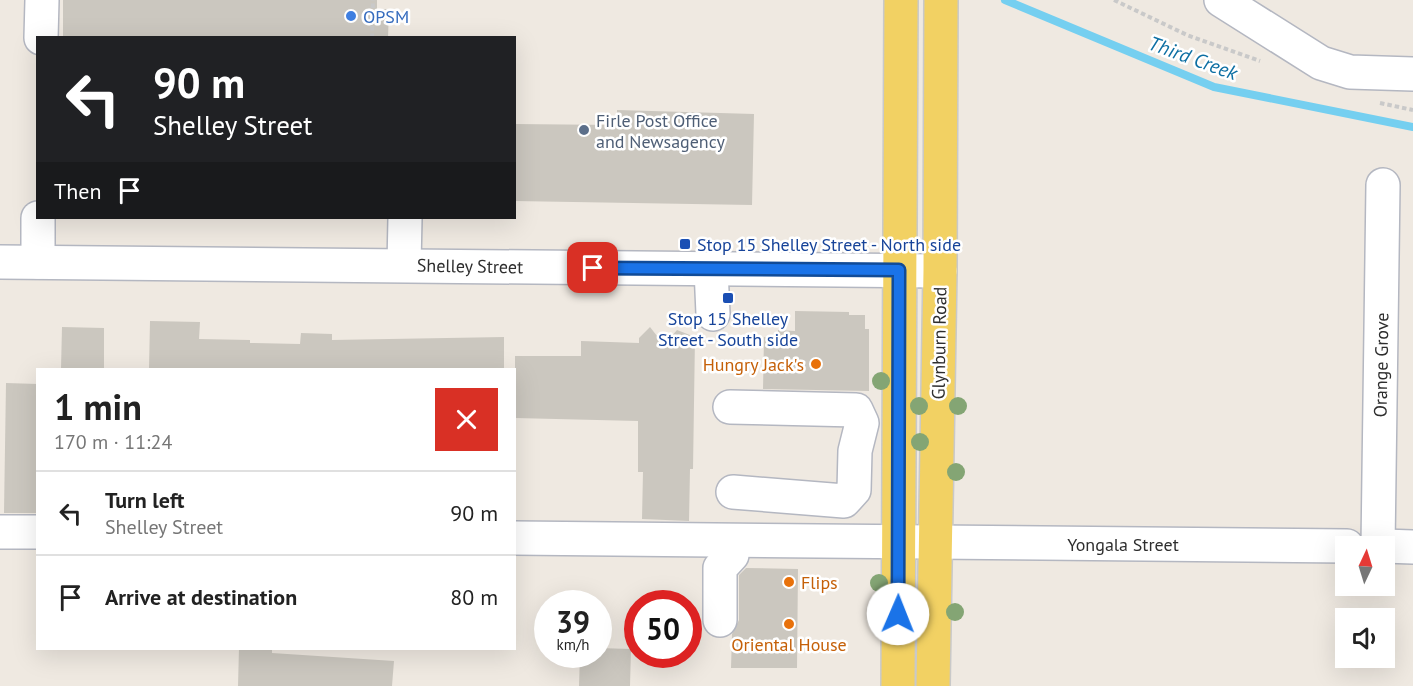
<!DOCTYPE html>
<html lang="en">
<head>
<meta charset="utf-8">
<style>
  :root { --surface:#fff; --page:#f2f2f2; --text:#222; --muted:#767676; --line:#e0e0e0 }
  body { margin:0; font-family:"PT Sans",sans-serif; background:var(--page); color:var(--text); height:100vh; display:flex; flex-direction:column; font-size:22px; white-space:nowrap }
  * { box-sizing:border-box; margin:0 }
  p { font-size:20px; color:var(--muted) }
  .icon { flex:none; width:33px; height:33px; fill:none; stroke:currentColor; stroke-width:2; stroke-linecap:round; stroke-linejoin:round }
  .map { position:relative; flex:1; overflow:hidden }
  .details { position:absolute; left:36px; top:368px; width:480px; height:282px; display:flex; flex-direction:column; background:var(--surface); border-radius:0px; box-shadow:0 6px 24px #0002 }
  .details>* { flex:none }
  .guide { position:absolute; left:36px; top:36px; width:480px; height:183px; border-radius:0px; box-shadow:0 6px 24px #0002; background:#202124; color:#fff; overflow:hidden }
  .needle { width:39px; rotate:4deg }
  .buttons { position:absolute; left:1335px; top:536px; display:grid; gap:12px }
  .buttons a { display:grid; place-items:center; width:60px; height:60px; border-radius:0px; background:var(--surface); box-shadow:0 6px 24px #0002; font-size:30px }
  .speed { position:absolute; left:534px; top:590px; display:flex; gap:12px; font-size:30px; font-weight:700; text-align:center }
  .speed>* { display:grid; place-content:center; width:78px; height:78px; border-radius:50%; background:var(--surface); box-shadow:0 6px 24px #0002; line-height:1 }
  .speed small { font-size:15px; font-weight:400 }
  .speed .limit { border:9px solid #d22; background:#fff; color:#111 }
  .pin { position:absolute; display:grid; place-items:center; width:51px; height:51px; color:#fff; margin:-26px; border-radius:12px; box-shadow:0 3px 9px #0006 }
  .me { position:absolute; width:66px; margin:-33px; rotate:1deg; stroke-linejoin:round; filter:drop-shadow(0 0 4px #0008) }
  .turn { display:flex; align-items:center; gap:21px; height:126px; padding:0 18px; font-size:27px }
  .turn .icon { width:78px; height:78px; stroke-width:2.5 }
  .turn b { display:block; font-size:42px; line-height:51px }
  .then { display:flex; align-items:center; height:57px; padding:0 18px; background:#0003; gap:12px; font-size:22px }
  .round { display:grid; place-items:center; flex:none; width:63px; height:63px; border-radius:0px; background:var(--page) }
  .summary { display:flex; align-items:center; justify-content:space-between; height:102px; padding:0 18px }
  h1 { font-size:36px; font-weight:800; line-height:45px }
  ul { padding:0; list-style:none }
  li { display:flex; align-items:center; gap:18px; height:84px; padding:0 18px; border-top:2px solid var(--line) }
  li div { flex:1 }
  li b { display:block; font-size:22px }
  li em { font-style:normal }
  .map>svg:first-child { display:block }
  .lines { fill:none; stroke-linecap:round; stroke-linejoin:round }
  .stream { stroke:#75cff0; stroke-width:8 }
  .building { fill:#cbc7bf }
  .minor-casing { stroke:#b4b7c1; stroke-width:36 }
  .major-casing { stroke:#c9c9c9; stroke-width:36 }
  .path { stroke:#c9c9c9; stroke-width:4; stroke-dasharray:4.5 3; stroke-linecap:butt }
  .minor { stroke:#fff; stroke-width:33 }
  .major { stroke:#f2d163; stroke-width:33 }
  .tree { fill:#84a574 }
  .route-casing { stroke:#114b97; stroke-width:15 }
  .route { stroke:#1a73e8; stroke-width:10 }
  .shop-dot { fill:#3f7fe0; stroke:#fff; stroke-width:2 }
  .service-dot { fill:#5c6f8a; stroke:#fff; stroke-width:2 }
  .transit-dot { fill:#1a4fb4; stroke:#fff; stroke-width:2 }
  .food-dot { fill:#e8710a; stroke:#fff; stroke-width:2 }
  .labels { text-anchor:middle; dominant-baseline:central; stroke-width:5; stroke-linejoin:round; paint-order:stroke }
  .shop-label { font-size:18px; fill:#366cbe; stroke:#fff; text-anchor:start }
  .service-label { font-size:18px; fill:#4e5e75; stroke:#fff; text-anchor:start }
  .transit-label { font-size:18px; fill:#164399; stroke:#fff; text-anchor:start }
  .street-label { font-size:18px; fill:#2e2e2e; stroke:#fff }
  .food-label { font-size:18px; fill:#c56008; stroke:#fff; text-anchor:end }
  .water-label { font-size:20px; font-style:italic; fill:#0d6fa3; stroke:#fff }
</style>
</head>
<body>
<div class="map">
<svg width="1413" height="686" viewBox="0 0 1413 686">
  <rect width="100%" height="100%" fill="#efe9e1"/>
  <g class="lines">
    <path class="stream" d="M1005,0L1214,87L1413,127"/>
  </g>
  <g class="building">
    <path d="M63,0H377V9H389L388,38H63Z"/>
    <path d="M617,110L754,114L752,205L514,201V124L617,125Z"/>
    <path d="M795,311L849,312V315H865V329H869V391L763,389L764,337L778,338V330L795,331Z"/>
    <path d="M150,321L200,322L199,339L250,340V343L300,344L301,333L332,334V340L504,337V369H149Z"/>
    <path d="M62,327L104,328V369H61Z"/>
    <path d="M650,327L664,345L677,330L695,337L693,469H690L689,521L642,519L643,472H638V421L515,418V356H581V341L639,343V338Z"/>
    <path d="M6,383L38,384V513H4Z"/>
    <path d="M746,568L798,569L797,668H731L732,634L739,620V575Z"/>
    <path d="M239,648H272V653L394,661L392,686H238Z"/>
    <path d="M598,648L631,649L630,686H579L580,654H598Z"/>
  </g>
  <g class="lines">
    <defs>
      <g id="minor">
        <path d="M1221,0L1321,63L1350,72L1413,74"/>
        <path d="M41,38L42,0"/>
        <path d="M0,262L940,271"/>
        <path d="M38,262V218"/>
        <path d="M404,265L405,218"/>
        <path d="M711,269L713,314"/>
        <path d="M730,407L856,410L862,423L855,451L854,490L844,501L733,492"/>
        <path d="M0,532H38"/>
        <path d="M514,538L1347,546"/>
        <path d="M1378,546L1383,185"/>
        <path d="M1384,546L1413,547"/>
        <path d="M720,620V568L732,555V541"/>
      </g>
      <g id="major">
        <path d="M898,686L901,0"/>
        <path d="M933,686L940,271L941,0"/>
      </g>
    </defs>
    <use href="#minor" class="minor-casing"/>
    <use href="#major" class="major-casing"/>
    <g class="path">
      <path d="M1114,0L1187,35L1260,61"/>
      <path d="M372,38L373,0"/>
      <path d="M1380,103L1413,110"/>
    </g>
    <use href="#minor" class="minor"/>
    <use href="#major" class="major"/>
  </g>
  <g class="tree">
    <circle cx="881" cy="381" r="9"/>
    <circle cx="919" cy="406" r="9"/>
    <circle cx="958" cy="406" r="9"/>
    <circle cx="920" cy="442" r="9"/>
    <circle cx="956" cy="472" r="9"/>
    <circle cx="879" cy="583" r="9"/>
    <circle cx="955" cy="612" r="9"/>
  </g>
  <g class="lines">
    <defs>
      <path id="route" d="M593,268L899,270L898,614"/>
    </defs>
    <use href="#route" class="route-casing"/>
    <use href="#route" class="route"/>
  </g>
  <circle class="shop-dot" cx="351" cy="16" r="6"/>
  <circle class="service-dot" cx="584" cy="130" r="6"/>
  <g class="transit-dot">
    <rect x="679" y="238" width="12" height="12" rx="3"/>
    <rect x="722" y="292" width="12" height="12" rx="3"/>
  </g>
  <g class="food-dot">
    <circle cx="816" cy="364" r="6"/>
    <circle cx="789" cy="582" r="6"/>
    <circle cx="789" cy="624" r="6"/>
  </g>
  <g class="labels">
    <g class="shop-label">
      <text x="363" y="16">OPSM</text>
    </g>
    <g class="service-label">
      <text x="596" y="120">Firle Post Office<tspan x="596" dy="21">and Newsagency</tspan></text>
    </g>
    <g class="transit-label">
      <text x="697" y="244">Stop 15 Shelley Street - North side</text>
      <text x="728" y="318" text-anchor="middle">Stop 15 Shelley<tspan x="728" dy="21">Street - South side</tspan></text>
    </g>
    <g class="street-label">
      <text transform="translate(470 266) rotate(1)">Shelley Street</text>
      <text transform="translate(939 343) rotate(-89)">Glynburn Road</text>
      <text transform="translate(1381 365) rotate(-89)">Orange Grove</text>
      <text x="1123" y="544">Yongala Street</text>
    </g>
    <g class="food-label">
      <text x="804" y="364">Hungry Jack's</text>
      <text x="801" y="582" text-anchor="start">Flips</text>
      <text x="789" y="644" text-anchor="middle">Oriental House</text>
    </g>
    <g class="water-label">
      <text transform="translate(1193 58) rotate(20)">Third Creek</text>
    </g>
  </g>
</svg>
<div class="buttons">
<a><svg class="needle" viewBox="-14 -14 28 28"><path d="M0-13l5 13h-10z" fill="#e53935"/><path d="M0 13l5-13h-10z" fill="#767676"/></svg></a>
<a><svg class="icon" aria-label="sound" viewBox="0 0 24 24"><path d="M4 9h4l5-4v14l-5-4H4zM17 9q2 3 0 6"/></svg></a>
</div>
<div class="speed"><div>39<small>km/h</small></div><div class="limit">50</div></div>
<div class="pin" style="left:593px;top:268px;background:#d93025"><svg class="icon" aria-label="arrive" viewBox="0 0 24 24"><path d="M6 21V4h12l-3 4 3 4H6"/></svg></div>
<svg class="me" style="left:898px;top:614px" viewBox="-20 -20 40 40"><circle r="19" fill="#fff"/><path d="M0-13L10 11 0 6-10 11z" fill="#1a73e8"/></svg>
<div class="guide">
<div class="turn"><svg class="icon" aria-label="left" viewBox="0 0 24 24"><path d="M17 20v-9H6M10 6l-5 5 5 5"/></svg><div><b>90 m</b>Shelley Street</div></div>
<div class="then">Then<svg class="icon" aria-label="arrive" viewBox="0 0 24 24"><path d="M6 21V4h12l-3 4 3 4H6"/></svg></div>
</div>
<section class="details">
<div class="summary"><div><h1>1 min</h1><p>170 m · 11:24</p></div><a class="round" style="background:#d93025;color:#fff"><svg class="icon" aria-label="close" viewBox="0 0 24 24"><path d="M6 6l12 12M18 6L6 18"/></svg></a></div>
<ul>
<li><svg class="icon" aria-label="left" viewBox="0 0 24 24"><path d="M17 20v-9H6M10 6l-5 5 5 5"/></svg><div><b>Turn left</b><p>Shelley Street</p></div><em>90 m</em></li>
<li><svg class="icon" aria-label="arrive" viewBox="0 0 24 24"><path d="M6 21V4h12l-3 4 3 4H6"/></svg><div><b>Arrive at destination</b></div><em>80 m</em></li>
</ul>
</section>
</div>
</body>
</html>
